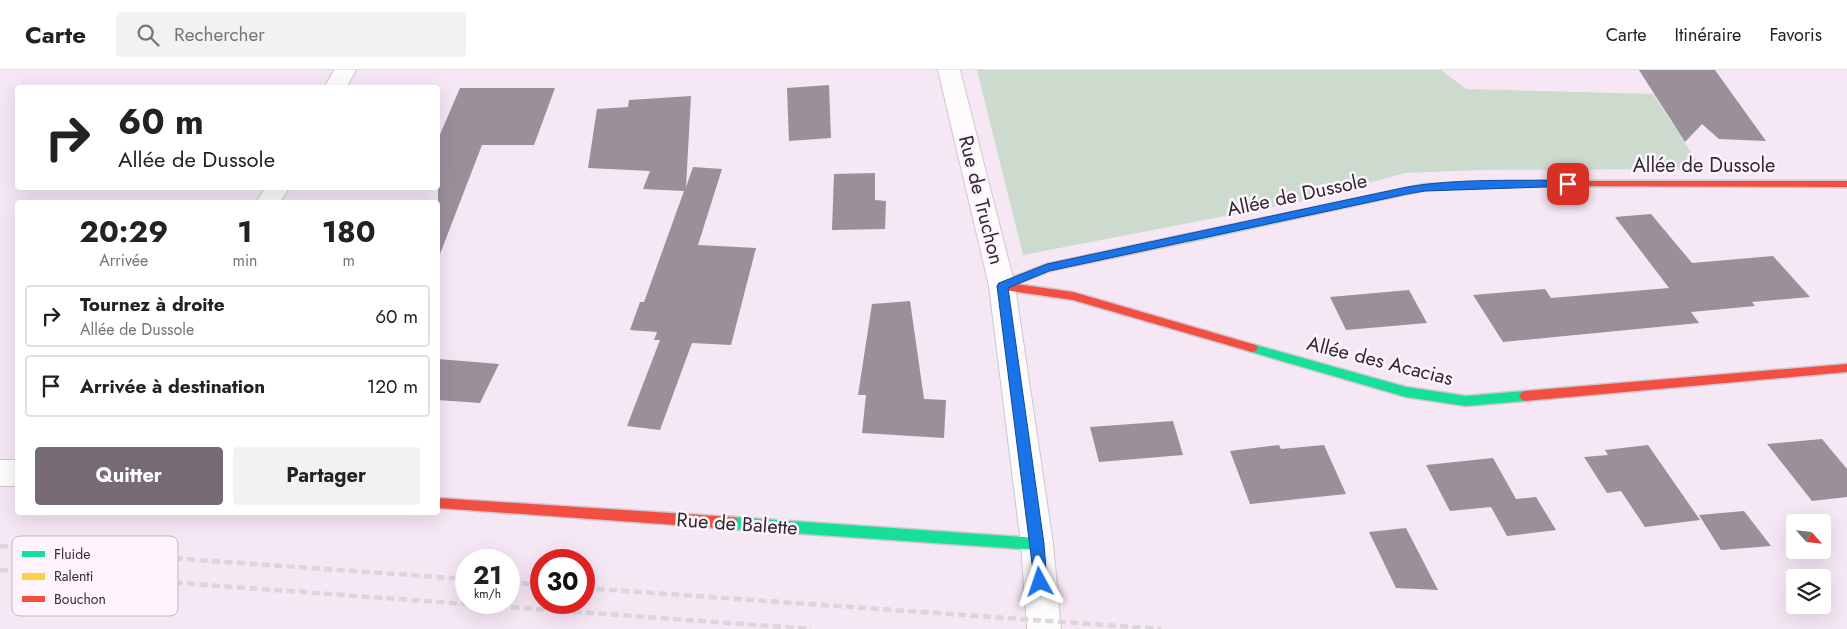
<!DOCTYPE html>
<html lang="fr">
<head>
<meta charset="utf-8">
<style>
  :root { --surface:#fff; --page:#f2f2f2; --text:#222; --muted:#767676; --line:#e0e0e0; --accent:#766b75 }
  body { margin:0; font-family:Jost,sans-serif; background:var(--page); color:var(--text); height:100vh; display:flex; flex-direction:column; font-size:19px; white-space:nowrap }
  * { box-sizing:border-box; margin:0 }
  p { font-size:16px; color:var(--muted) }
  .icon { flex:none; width:28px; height:28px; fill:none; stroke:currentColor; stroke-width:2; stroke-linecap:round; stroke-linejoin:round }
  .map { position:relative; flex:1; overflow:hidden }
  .details { position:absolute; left:15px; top:130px; width:425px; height:315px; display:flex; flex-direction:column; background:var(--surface); border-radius:5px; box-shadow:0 5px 20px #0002 }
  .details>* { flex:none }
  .hud { position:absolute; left:15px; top:15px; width:425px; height:105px; border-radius:5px; box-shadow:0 5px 20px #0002; background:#fff; color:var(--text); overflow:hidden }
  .needle { width:32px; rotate:117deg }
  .buttons { position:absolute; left:1786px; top:444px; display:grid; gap:10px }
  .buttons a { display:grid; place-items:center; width:45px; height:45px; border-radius:5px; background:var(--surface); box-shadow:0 5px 20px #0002; font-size:25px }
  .speed { position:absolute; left:455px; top:479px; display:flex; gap:10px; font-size:25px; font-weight:700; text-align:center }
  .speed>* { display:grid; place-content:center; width:65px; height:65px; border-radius:50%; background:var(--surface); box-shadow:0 5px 20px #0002; line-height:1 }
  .speed small { font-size:12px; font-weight:400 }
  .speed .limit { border:8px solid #d22; background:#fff; color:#111 }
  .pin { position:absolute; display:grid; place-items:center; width:42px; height:42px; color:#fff; margin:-21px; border-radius:10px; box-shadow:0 2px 8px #0006 }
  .me { position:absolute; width:55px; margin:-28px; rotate:355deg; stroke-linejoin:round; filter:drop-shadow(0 0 4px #0008) }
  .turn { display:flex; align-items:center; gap:18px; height:105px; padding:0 20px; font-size:22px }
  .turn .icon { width:65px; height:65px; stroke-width:2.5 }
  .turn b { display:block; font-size:35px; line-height:42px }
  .eta { display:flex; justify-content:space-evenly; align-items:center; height:85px; text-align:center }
  .eta b { font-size:30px; font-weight:700; line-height:35px }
  .primary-button { display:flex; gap:10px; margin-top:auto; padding:10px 20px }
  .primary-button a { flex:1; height:58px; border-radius:5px; background:var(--accent); color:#fff; font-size:20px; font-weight:700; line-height:58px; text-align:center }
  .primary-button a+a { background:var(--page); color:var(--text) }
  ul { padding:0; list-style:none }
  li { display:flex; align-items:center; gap:15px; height:62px; margin:0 10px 8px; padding:0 10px; border:2px solid var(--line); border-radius:5px }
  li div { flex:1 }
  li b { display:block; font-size:19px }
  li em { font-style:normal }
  header { display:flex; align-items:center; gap:30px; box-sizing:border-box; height:70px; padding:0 25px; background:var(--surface); border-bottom:1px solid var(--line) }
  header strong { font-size:24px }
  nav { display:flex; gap:28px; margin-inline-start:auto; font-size:18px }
  .search { width:350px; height:45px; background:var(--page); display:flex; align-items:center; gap:12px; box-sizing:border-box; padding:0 18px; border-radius:5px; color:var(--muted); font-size:19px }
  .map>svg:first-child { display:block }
  .green { fill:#ccdbce }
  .building { fill:#9a9099 }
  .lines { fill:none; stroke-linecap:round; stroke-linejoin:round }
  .street-casing { stroke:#d1c5d0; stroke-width:2 }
  .fast-casing { stroke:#d1c5d0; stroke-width:3 }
  .slow-casing { stroke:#d1c5d0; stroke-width:3 }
  .jam-casing { stroke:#d1c5d0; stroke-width:3 }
  .street { fill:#fefbfd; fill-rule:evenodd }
  .fast { fill:#16e098; fill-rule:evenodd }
  .slow { fill:#ffcf43; fill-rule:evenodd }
  .jam { fill:#f24e42; fill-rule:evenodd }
  .rail { stroke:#dbd6da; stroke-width:4.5; stroke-dasharray:8 4.5; stroke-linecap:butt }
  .route { fill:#1a73e8; stroke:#114b97 }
  .labels { text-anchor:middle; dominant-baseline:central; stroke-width:5; stroke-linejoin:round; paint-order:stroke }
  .street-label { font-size:20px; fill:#312830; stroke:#fef4fd }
  .key { fill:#fef4fd; stroke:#c0b7c0; stroke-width:1 }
  .key-label { font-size:14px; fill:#312830 }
</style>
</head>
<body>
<header>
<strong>Carte</strong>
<div class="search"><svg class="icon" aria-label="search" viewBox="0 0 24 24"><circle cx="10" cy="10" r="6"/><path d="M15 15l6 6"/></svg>Rechercher</div>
<nav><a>Carte</a><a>Itinéraire</a><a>Favoris</a></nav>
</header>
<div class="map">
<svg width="1847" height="559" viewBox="0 0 1847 559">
  <rect width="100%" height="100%" fill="#f5e7f4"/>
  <path class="green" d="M977,0H1441L1466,19L1653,24L1702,99L1479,100L1405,103L1298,132L1023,185Z"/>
  <g class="building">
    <path d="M1639,0H1715L1766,71L1719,69L1702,54L1685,72Z"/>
    <path d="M829,15L831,68L789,71L787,18Z"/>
    <path d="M460,18H555L534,75H482L440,184H438V69Z"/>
    <path d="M691,26L686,117L693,97L722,99L698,175L756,178L731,275L692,273L660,360L627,356L660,270H654L657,262L630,260L640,232H644L684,121L643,119L650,101L588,98L597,39L628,37L629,30Z"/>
    <path d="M875,103V130L886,131L885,159L832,160L834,104Z"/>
    <path d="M1651,144L1692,193L1773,186L1810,227L1752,232L1755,236L1691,242L1699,253L1503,272L1473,225L1545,219L1551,228L1669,218L1615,147Z"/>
    <path d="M1409,220L1427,253L1346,260L1330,227Z"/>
    <path d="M910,231L924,329L946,330L944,368L862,363L866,325H858L872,234Z"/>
    <path d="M438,289L499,294L480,333L438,330Z"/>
    <path d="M1173,351L1183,385L1099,392L1090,357Z"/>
    <path d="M1822,369L1847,399V427L1812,431L1767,374Z"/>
    <path d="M1279,375L1281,379L1324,375L1346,424L1250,434L1230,381Z"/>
    <path d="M1648,375L1700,450L1645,457L1621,421L1607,423L1584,387L1608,385L1605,380Z"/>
    <path d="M1493,388L1516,429L1536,427L1556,460L1507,466L1491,437L1450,441L1426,395Z"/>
    <path d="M1744,441L1771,476L1721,480L1699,445Z"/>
    <path d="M1406,458L1423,491L1438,520L1396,518L1369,462Z"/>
  </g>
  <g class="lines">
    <defs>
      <g id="street">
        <path d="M334,0H356L346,18H324Z"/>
        <path d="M938,0H960L1015,216L1053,474L1061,559H1027L1021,474L989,216Z"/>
        <path d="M265,118H289L280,132H256Z"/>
        <rect x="0" y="390" width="18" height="26"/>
      </g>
      <g id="fast">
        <path d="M1541,111L1546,114L1544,116L1425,120L1188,172L1183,168L1188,164L1425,114Z"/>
        <path d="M1252,274L1406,317L1466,326L1525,321L1529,323L1531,326L1529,329L1525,331L1466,336L1406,327L1248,281L1246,278L1248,275Z"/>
        <path d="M732,447L1037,468L1042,470L1044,474L1042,478L1037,480L732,459L727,457L726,453L727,449Z"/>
      </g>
      <path id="slow" d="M1188,164L1193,168L1192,171L1049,201L1004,219L999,215L1000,212L1047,194Z"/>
      <g id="jam">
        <path d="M1541,111H1847V117L1538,116L1536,114Z"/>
        <path d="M1002,212L1073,222L1252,274L1256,275L1258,278L1256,281L1252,282L1073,230L998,219L997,216L998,213Z"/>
        <path d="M1847,294V302L1525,331L1521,329L1519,326L1521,323L1525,321Z"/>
        <path d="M438,428L732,447L737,449L738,453L737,457L732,459L438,438Z"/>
      </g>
    </defs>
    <use href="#street" class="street-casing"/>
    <use href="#fast" class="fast-casing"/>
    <use href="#slow" class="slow-casing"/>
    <use href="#jam" class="jam-casing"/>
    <use href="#street" class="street"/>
    <use href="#fast" class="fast"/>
    <use href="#slow" class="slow"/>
    <use href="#jam" class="jam"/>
    <g class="rail">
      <path d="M0,476L466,509"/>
      <path d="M0,500L811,559"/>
      <path d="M509,512L541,515"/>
      <path d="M584,518L1161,559"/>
    </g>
  </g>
  <path class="route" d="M1568,110L1573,114L1572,116L1425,121L1407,124L1049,201L1008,218L1044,474L1047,512L1045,517L1040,519L1035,517L997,216L999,213L1047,194L1407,117C1459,108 1515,111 1568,110Z"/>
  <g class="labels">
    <g class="street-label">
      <text x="1704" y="95">Allée de Dussole</text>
      <text transform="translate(1297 125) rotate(-12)">Allée de Dussole</text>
      <text transform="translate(981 130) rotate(76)">Rue de Truchon</text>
      <text transform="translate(1380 291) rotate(14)">Allée des Acacias</text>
      <text transform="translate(737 454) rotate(4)">Rue de Balette</text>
    </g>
  </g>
  <rect x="12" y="466" width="166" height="80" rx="8" class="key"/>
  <rect x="22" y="481" width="23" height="6" fill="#16e098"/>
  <rect x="22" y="503" width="23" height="7" fill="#ffcf43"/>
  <rect x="22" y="526" width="23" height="6" fill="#f24e42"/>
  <g class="key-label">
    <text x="54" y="489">Fluide</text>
    <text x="54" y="511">Ralenti</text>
    <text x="54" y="534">Bouchon</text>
  </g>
</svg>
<div class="buttons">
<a><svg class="needle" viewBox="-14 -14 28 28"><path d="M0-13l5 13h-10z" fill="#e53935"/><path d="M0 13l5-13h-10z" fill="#767676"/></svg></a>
<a><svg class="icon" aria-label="layers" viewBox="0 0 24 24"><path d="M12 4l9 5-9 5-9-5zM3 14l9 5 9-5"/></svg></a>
</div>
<div class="speed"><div>21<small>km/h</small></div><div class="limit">30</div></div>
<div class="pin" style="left:1568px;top:114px;background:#d93025"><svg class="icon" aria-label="arrive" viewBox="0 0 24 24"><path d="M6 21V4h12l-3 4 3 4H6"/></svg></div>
<svg class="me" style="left:1040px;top:512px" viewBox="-20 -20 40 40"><path d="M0-17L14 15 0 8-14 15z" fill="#1a73e8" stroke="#fff" stroke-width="4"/></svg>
<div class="hud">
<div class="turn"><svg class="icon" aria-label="right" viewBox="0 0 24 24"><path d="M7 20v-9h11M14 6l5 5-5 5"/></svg><div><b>60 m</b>Allée de Dussole</div></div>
</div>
<section class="details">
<div class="eta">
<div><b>20:29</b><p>Arrivée</p></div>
<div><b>1</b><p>min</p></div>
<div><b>180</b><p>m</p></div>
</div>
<ul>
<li><svg class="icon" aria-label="right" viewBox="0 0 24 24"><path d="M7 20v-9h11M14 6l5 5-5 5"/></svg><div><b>Tournez à droite</b><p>Allée de Dussole</p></div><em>60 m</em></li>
<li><svg class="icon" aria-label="arrive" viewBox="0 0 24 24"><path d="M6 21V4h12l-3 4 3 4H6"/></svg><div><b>Arrivée à destination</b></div><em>120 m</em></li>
</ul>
<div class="primary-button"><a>Quitter</a><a>Partager</a></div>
</section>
</div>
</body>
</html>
